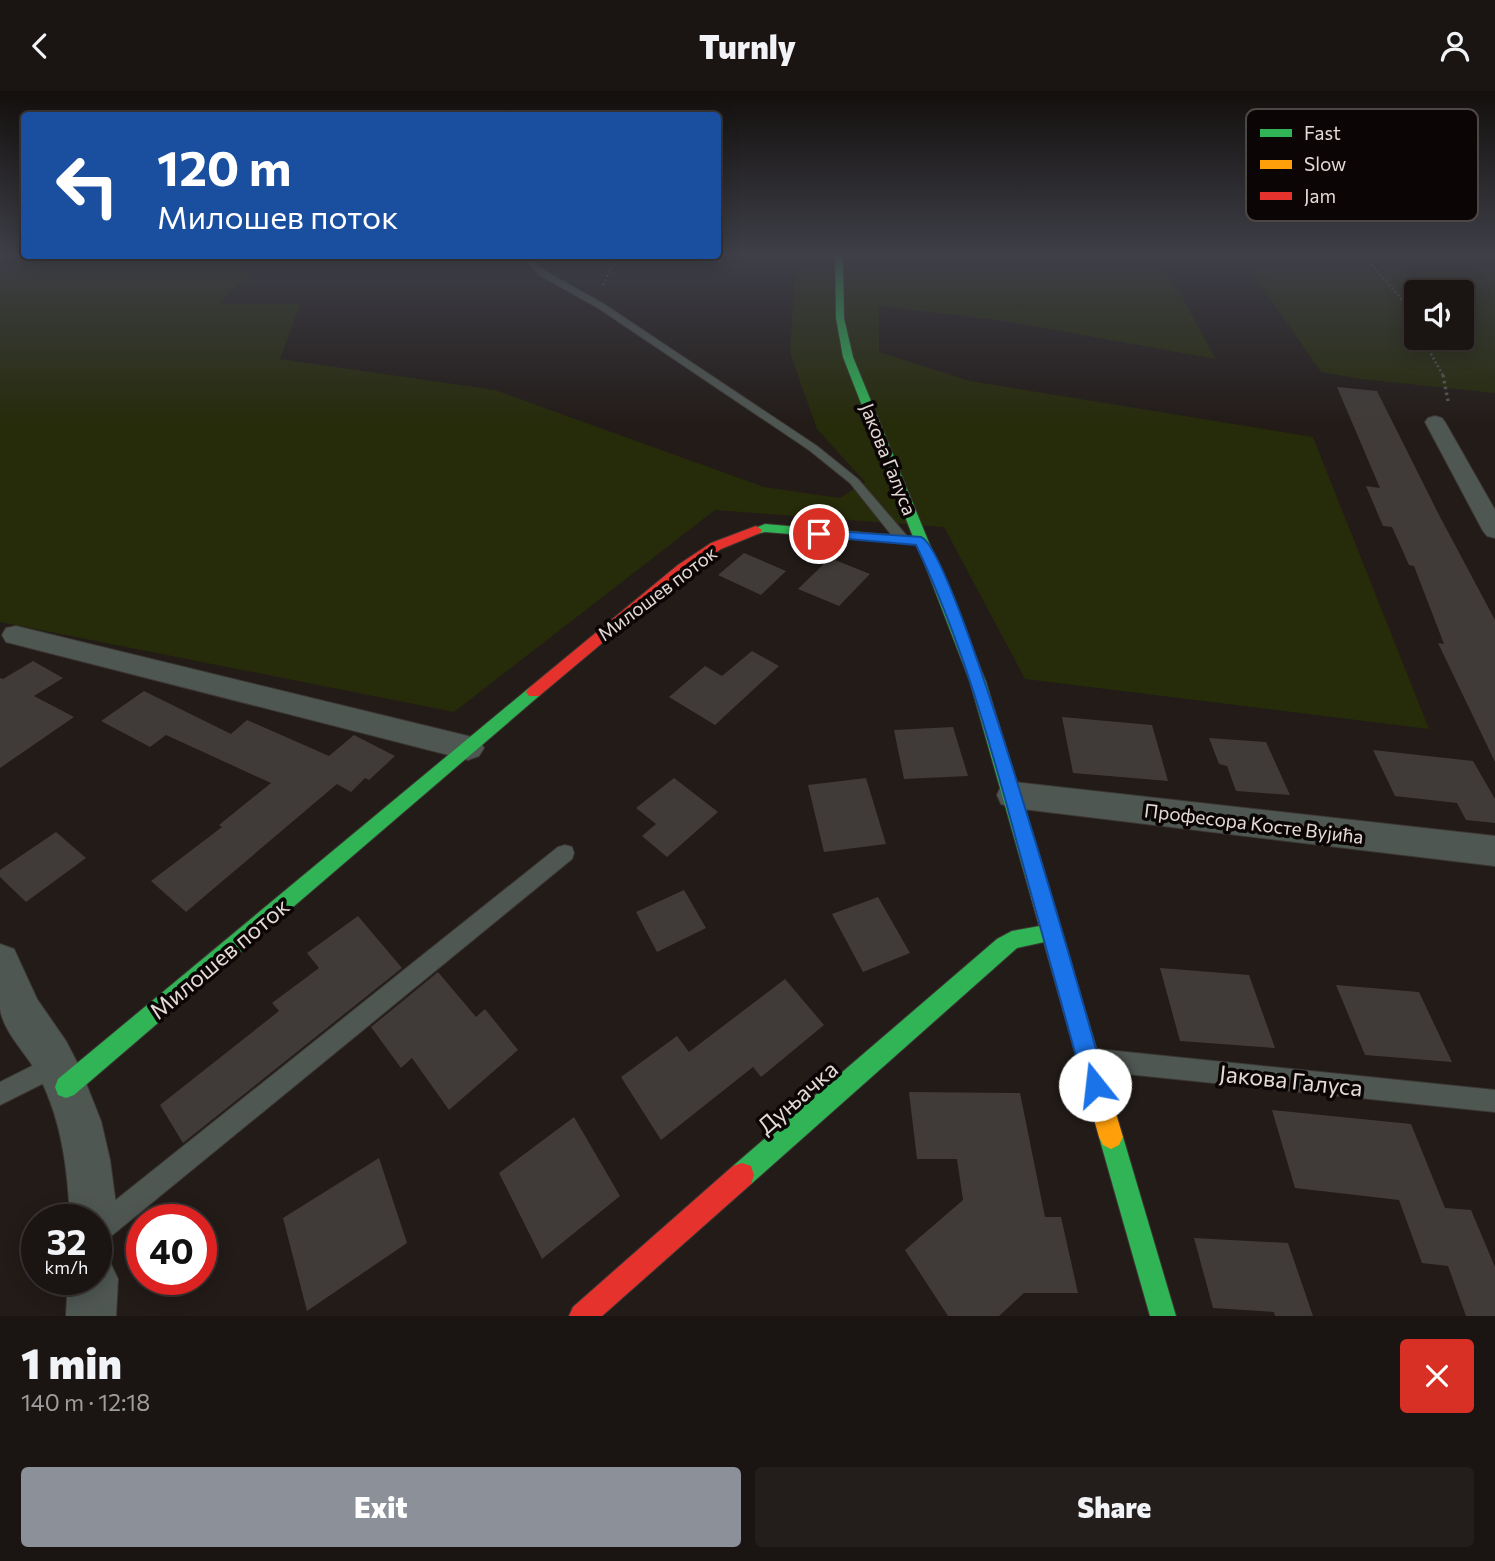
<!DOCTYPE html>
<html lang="en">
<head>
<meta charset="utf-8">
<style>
  :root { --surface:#1a1412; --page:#231d1b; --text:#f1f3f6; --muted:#9f9e9f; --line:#383332; --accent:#8c9099 }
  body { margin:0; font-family:Commissioner,sans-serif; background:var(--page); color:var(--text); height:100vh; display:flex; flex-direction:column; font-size:26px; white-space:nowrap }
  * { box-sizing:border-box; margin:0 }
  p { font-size:23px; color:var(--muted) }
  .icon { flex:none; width:38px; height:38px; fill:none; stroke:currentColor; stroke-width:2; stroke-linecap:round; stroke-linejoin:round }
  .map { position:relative; height:1225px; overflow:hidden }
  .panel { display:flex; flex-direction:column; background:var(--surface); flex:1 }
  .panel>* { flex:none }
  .banner { position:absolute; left:21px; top:21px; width:700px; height:147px; border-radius:7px; box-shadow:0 4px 18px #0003,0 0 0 2px var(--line); background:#1a4fa0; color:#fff; overflow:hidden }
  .tools { position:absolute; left:1404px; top:189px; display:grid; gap:14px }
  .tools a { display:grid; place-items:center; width:70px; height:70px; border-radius:7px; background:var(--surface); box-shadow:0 4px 18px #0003,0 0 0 2px var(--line); font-size:35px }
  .speed { position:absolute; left:21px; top:1113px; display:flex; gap:14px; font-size:35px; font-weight:700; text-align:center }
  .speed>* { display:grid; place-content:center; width:91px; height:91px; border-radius:50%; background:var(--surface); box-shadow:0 4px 18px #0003,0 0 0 2px var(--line); line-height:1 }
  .speed small { font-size:18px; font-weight:400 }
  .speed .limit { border:10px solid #d22; background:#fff; color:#111 }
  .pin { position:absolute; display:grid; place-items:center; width:60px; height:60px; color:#fff; margin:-30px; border:4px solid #fff; border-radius:50%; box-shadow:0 2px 7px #0007 }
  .me { position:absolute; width:77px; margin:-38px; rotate:344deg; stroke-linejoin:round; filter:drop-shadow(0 0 5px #0008) }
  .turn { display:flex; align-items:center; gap:24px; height:147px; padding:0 21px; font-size:32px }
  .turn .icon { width:91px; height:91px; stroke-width:2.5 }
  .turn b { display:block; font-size:49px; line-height:60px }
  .round { display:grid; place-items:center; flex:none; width:74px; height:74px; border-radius:7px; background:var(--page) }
  .overview { display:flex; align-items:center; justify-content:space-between; height:119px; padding:0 21px }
  h1 { font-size:42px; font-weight:800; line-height:52px }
  .primary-button { display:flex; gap:14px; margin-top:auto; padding:14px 21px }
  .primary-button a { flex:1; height:80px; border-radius:7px; background:var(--accent); color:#fff; font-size:28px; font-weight:800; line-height:80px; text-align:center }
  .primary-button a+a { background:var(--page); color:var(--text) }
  header { display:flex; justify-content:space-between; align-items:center; height:91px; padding:0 21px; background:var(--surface); font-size:32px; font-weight:800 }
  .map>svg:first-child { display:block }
  .green { fill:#262b0a; fill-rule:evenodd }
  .building { fill:#403b38 }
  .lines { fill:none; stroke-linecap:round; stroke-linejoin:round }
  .lane-casing { stroke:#3c3733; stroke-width:2 }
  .street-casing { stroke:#3c3733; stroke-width:2 }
  .fast-casing { stroke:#3c3733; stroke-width:2 }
  .slow-casing { stroke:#3c3733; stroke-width:2 }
  .jam-casing { stroke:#3c3733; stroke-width:2 }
  .path-far1 { stroke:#555654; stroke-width:2.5; stroke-dasharray:2 2.5; stroke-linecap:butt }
  .path { stroke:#555654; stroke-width:3.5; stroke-dasharray:2.5 3.5; stroke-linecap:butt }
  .lane { fill:#4f5753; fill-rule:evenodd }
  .street { fill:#4f5753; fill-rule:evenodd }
  .fast { fill:#30b455; fill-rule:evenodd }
  .slow { fill:#ff9f0a; fill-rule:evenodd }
  .jam { fill:#e5322d; fill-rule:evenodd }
  .route { fill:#1a73e8; stroke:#114b97; stroke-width:2 }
  .labels { text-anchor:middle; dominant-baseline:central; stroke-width:7; stroke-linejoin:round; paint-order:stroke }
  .street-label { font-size:19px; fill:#e3dad6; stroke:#0b0605 }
  .near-street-label { font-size:23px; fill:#e3dad6; stroke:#0b0605 }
  .key { fill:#0b0605; stroke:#4c4644; stroke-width:2 }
  .key-label { font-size:19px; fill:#e3dad6 }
</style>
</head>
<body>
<header><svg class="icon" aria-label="back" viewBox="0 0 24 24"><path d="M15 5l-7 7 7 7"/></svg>Turnly<svg class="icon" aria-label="person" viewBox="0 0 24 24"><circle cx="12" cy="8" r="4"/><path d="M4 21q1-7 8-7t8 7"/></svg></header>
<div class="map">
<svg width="1495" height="1225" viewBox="0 0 1495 1225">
  <rect width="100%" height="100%" fill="#221b18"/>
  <g class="green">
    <path d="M0,163L266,165L219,213H300L280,268L495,299L764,396L840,407L865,391L817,338L790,262L796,163H1158L1216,268L1005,230L879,215V261L970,290L1313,346L1429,638L1025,588L944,436L715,419L454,621L0,531Z"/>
    <path d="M1239,163H1495V302L1362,288L1321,281ZM1416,201H1461V247H1416Z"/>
  </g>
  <g class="building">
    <path d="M1337,296L1377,300L1439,424L1495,529V671L1438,552L1444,553L1414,475L1409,474L1392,436L1383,435L1366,395L1380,397Z"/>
    <path d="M744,462L786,480L761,504L718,484Z"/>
    <path d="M830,467L870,483L839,515L798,498Z"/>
    <path d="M752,560L779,575L715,634L669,606L705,575L722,585Z"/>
    <path d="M33,570L63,587L34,605L74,626L0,677V587L3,588Z"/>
    <path d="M144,600L231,643L247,629L329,665L354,644L395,665L369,689L365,687L351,701L337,693L186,821L151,790L222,736L219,734L271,692L166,644L150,656L101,630Z"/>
    <path d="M1062,626L1152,634L1168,690L1073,682Z"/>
    <path d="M953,636L968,685L904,688L894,639Z"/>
    <path d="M1209,647L1266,651L1290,704L1236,700L1227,675L1219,673Z"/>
    <path d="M1373,659L1473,670L1495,708V732L1466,729L1457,712L1395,705Z"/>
    <path d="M674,687L718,721L667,766L642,745L656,733L636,717Z"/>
    <path d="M866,687L886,753L824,761L808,694Z"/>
    <path d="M56,741L86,767L26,811L0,786V779Z"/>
    <path d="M684,799L706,837L657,861L636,821Z"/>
    <path d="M878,806L910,862L863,881L832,823Z"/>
    <path d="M358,825L402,877L183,1052L160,1014L279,920L272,912L319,877L307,862Z"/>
    <path d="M1160,877L1249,884L1275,957L1180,950Z"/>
    <path d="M438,881L476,926L485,918L518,959L449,1019L412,967L401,977L371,936Z"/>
    <path d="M785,888L824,934L761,986L753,976L661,1049L621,986L677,945L689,961Z"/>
    <path d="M1336,894L1419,901L1452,971L1365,964Z"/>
    <path d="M909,1001L1020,1002L1045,1126H1061L1078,1202H1024L999,1225H948L905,1159L963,1109L957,1068H917Z"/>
    <path d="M1272,1019L1411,1033L1445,1117L1471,1119L1495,1176V1225H1466L1448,1175L1422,1172L1399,1109L1295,1097Z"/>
    <path d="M574,1026L620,1105L542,1168L499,1082Z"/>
    <path d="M379,1067L407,1152L307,1220L283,1127Z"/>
    <path d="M1194,1147L1288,1152L1313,1225H1275L1274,1221L1213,1217Z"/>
  </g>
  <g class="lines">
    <defs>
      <g id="lane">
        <path d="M532,169L545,180L604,213L817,355L858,388L907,445V451H897L850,392L809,359L598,217L539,184L528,171Z"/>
        <path d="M565,754L572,756L574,762L572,768L110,1146L101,1150L96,1148V1129L92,1128L558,756Z"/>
        <path d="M1097,958L1495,999V1021L1097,980L1089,977L1086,969L1089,961Z"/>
        <path d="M56,963L64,966L67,974L64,982L0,1014V991Z"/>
      </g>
      <g id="street">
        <path d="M1435,325L1442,327L1445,331L1495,419V447L1487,445L1483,440L1425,331L1428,327Z"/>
        <path d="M16,535L468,645L479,649L484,657L479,665L468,669L6,551L2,544L6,537Z"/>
        <path d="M1013,691L1495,745V775L1013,717L1001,713L997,704L1001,695Z"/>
        <path d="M0,853L14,858L37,908L66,950L80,977L101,1030L110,1069L118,1129L111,1146L96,1152V1129H70C68,1080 62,1031 40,987C29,965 4,943 0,918C0,897 0,873 0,853Z"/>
        <path d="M96,1165L110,1171L118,1188L116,1225H66L68,1188H96Z"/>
      </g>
      <g id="fast">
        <path d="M835,163H843L844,227L853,266L986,591L1051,806L1048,812L1041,815L1034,812L1031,806L970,591L917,453L765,441L756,443L750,439L765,433L913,446L843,266L836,227Z"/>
        <path d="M534,595L542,601L539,605L74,1004L66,1007L58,1004L55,996L58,988L529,597Z"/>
        <path d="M1051,833L1058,836L1061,842L1058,848L1017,857L751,1093L742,1096L733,1093L730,1084L733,1075L997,848L1012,840Z"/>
        <path d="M1111,1034L1119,1038L1123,1046L1176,1225H1150L1099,1046L1103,1038Z"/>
      </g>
      <path id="slow" d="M1041,797L1048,800L1051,806L1123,1046L1119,1054L1111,1058L1103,1054L1099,1046L1031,806L1034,800Z"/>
      <g id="jam">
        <path d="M756,435L762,439L760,442L721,458L688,480L539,605H529L526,601L529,597L678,474L711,452Z"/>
        <path d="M742,1072L751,1075L754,1084L751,1093L602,1225H569L573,1216L733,1075Z"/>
      </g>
    </defs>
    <use href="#lane" class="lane-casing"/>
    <use href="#street" class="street-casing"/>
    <use href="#fast" class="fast-casing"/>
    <use href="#slow" class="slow-casing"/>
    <use href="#jam" class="jam-casing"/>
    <g class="path-far1">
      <path d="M1362,163L1399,205L1416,235"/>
      <path d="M603,194L617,164"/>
      <path d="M1422,247L1444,286"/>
    </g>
    <path class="path" d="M1443,284L1448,310"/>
    <use href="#lane" class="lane"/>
    <use href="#street" class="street"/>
    <use href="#fast" class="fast"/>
    <use href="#slow" class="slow"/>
    <use href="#jam" class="jam"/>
  </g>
  <linearGradient id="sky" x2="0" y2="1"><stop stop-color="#130f0d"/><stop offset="0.49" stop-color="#3e3f48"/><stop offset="1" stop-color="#3e3f48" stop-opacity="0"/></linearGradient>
  <rect width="1495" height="334" fill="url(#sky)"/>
  <path class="route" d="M819,439L921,446C956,458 1088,929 1106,994L1103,1002L1095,1005L1087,1002L1084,994C1061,913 1039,832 1017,752C990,651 961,548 916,454L815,445L813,443Z"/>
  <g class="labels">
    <g class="street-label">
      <text transform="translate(889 368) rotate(68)">Јакова Галуса</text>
      <text transform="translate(657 502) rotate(-37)">Милошев поток</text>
      <text transform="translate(1254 732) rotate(7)">Професора Косте Вујића</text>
    </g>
    <g class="near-street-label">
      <text transform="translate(219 867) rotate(-40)">Милошев поток</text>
      <text transform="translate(1291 989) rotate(6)">Јакова Галуса</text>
      <text transform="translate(797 1006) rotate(-41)">Дуњачка</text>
    </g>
  </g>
  <rect x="1246" y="18" width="232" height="112" rx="10" class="key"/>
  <rect x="1260" y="38" width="32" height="8" fill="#30b455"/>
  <rect x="1260" y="69" width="32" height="9" fill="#ff9f0a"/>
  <rect x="1260" y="101" width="32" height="8" fill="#e5322d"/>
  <g class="key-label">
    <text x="1304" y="49">Fast</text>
    <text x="1304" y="80">Slow</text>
    <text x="1304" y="112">Jam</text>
  </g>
</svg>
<div class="tools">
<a><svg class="icon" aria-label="sound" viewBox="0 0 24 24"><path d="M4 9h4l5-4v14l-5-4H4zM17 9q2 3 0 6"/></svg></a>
</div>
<div class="speed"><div>32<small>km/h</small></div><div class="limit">40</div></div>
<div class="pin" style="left:819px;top:443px;background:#d93025"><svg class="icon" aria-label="arrive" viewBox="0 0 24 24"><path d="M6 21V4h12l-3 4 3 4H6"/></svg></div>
<svg class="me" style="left:1095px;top:994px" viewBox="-20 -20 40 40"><circle r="19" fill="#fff"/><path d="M0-13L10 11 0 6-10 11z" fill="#1a73e8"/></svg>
<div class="banner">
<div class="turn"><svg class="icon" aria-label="left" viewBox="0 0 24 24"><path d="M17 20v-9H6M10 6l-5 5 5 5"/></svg><div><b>120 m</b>Милошев поток</div></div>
</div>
</div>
<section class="panel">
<div class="overview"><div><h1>1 min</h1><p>140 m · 12:18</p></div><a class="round" style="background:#d93025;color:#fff"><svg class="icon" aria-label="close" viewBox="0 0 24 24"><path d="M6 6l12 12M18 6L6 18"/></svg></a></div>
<div class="primary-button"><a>Exit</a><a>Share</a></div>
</section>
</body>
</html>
